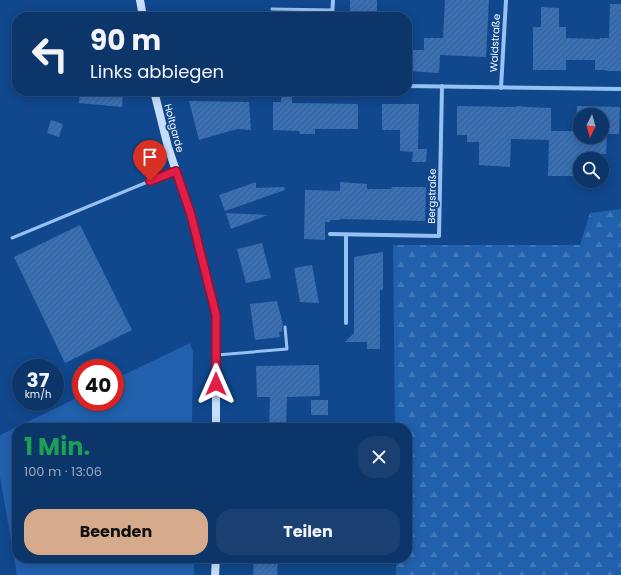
<!DOCTYPE html>
<html lang="de">
<head>
<meta charset="utf-8">
<style>
  :root { --surface:#0c356a; --page:#1a4072; --text:#f1f3f6; --muted:#9aabc1; --line:#2c507e; --accent:#d6ab8b }
  body { margin:0; font-family:Poppins,sans-serif; background:var(--page); color:var(--text); height:100vh; display:flex; flex-direction:column; font-size:15px; white-space:nowrap }
  * { box-sizing:border-box; margin:0 }
  p { font-size:13px; color:var(--muted) }
  .icon { flex:none; width:22px; height:22px; fill:none; stroke:currentColor; stroke-width:2; stroke-linecap:round; stroke-linejoin:round }
  .map { position:relative; flex:1; overflow:hidden }
  .details { position:absolute; left:12px; top:423px; width:400px; height:140px; display:flex; flex-direction:column; background:var(--surface); border-radius:16px; box-shadow:0 2px 10px #0003,0 0 0 1px var(--line) }
  .details>* { flex:none }
  .top-card { position:absolute; left:12px; top:12px; width:400px; height:84px; border-radius:16px; box-shadow:0 2px 10px #0003,0 0 0 1px var(--line); background:#0c356a; color:var(--text); overflow:hidden }
  .needle { width:26px; rotate:185deg }
  .tools { position:absolute; left:573px; top:108px; display:grid; gap:8px }
  .tools a { display:grid; place-items:center; width:36px; height:36px; border-radius:50%; background:var(--surface); box-shadow:0 2px 10px #0003,0 0 0 1px var(--line); font-size:20px }
  .speed { position:absolute; left:12px; top:359px; display:flex; gap:8px; font-size:20px; font-weight:700; text-align:center }
  .speed>* { display:grid; place-content:center; width:52px; height:52px; border-radius:50%; background:var(--surface); box-shadow:0 2px 10px #0003,0 0 0 1px var(--line); line-height:1 }
  .speed small { font-size:10px; font-weight:400 }
  .speed .limit { border:6px solid #d22; background:#fff; color:#111 }
  .pin { position:absolute; display:grid; place-items:center; width:34px; height:34px; color:#fff; margin:-41px -17px; border-radius:50% 50% 50% 0; rotate:-45deg; box-shadow:0 0 4px #0007 }
  .pin .icon { rotate:45deg }
  .me { position:absolute; width:44px; margin:-22px; rotate:0deg; stroke-linejoin:round; filter:drop-shadow(0 0 3px #0008) }
  .turn { display:flex; align-items:center; gap:14px; height:84px; padding:0 12px; font-size:18px }
  .turn .icon { width:52px; height:52px; stroke-width:2.5 }
  .turn b { display:block; font-size:28px; line-height:34px }
  .round { display:grid; place-items:center; flex:none; width:42px; height:42px; border-radius:16px; background:var(--page) }
  .headline { display:flex; align-items:center; justify-content:space-between; height:68px; padding:0 12px }
  h1 { font-size:24px; font-weight:700; line-height:30px; color:#1e9e55 }
  .cta { display:flex; gap:8px; margin-top:auto; padding:8px 12px }
  .cta a { flex:1; height:46px; border-radius:16px; background:var(--accent); color:#111; font-size:16px; font-weight:700; line-height:46px; text-align:center }
  .cta a+a { background:var(--page); color:var(--text) }
  .map>svg:first-child { display:block }
  .grass { fill:#2160ad }
  .forest { fill:url(#forest-firs) }
  .building { fill:url(#building-hatch); fill-rule:evenodd }
  .lines { fill:none; stroke-linecap:round; stroke-linejoin:round }
  .lane { stroke:#97c1f2; stroke-width:3 }
  .street { stroke:#97c1f2; stroke-width:4 }
  .secondary { stroke:#c6defc; stroke-width:8 }
  .route-casing { stroke:#92132f; stroke-width:10 }
  .route { stroke:#e11d48; stroke-width:7 }
  .labels { text-anchor:middle; dominant-baseline:central; stroke-width:4; stroke-linejoin:round; paint-order:stroke }
  .street-label { font-size:10px; fill:#fff; stroke:#10478d }
</style>
</head>
<body>
<div class="map">
<svg width="621" height="575" viewBox="0 0 621 575">
  <defs>
    <pattern id="forest-firs" width="22" height="20" patternUnits="userSpaceOnUse"><rect width="22" height="20" fill="#2160ad"/><path d="M5 1l3.5 6h-7zM16 11l3.5 6h-7z" fill="#4278b9"/></pattern>
    <pattern id="building-hatch" width="6" height="6" patternUnits="userSpaceOnUse"><rect width="6" height="6" fill="#3870b7"/><path d="M-1 1l2-2M0 6l6-6M5 7l2-2" fill="none" stroke="#435c7c"/></pattern>
  </defs>
  <rect width="100%" height="100%" fill="#10478d"/>
  <path class="grass" d="M190,343L193,352L192,428H17V558H194V575H17L0,477V435L81,396V402H115V379Z"/>
  <path class="forest" d="M621,209V575H396V558H407V428H395L393,245H580L590,213Z"/>
  <g class="building">
    <path d="M350,0H377V16L350,15Z"/>
    <path d="M445,0H489L486,57L440,55L439,73L407,71V50H424V38H443Z"/>
    <path d="M610,4H621V71H606V70H595V60H566V70H533V27H541V7L559,8V27H566V38L600,39V38H609Z"/>
    <path d="M80,91H123L122,107L79,103Z"/>
    <path d="M282,91H292V103L358,104V129H315V134H300L299,131L273,130V102H281Z"/>
    <path d="M189,101L249,102L251,130L237,129L199,140Z"/>
    <path d="M382,104H419L418,149H427L426,162H412L413,152L400,151V130H382Z"/>
    <path d="M457,106L516,107V106L528,107L551,108V131H576L577,106L620,107L619,134H607L606,154L581,153V159H580V176H548L549,140L511,139L510,167L479,165V142H467V135H457ZM580,115H602V137H580Z"/>
    <path d="M51,120L63,124L59,137L47,133Z"/>
    <path d="M256,182V188L284,187L285,190L225,211L219,195Z"/>
    <path d="M340,182L367,184V189H391L392,187H426L425,221L340,219V220H330V222H325V240L304,239L305,190L340,191Z"/>
    <path d="M226,213L268,215L231,229Z"/>
    <path d="M80,225L132,330L65,363L14,257Z"/>
    <path d="M262,243L271,278L246,283L237,249Z"/>
    <path d="M383,252V290H380V349H367V342H345L354,333V257Z"/>
    <path d="M312,265L319,303L300,302L294,268Z"/>
    <path d="M277,301L283,325L282,327V332H279L280,337L255,340L250,304Z"/>
    <path d="M319,365L320,396L287,397L286,428H269L270,397H257L256,366Z"/>
    <rect x="311" y="400" width="17" height="15"/>
    <path d="M254,558H278L277,575H253Z"/>
  </g>
  <g class="lines">
    <g class="lane">
      <path d="M272,9L332,10"/>
      <path d="M12,238L174,171"/>
      <path d="M217,355L287,349L285,327"/>
    </g>
    <g class="street">
      <path d="M332,17L333,0"/>
      <path d="M407,86L621,89"/>
      <path d="M501,88L506,0"/>
      <path d="M330,234L439,236L442,86"/>
      <path d="M346,235V323"/>
    </g>
    <g class="secondary">
      <path d="M140,0L143,17"/>
      <path d="M154,91L168,147L191,215L216,315V428"/>
      <path d="M215,575L216,558"/>
    </g>
  </g>
  <g class="lines">
    <defs>
      <path id="route" d="M150,181L176,171L191,215L216,315V384"/>
    </defs>
    <use href="#route" class="route-casing"/>
    <use href="#route" class="route"/>
  </g>
  <g class="labels">
    <g class="street-label">
      <text transform="translate(495 43) rotate(-87)">Waldstraße</text>
      <text transform="translate(174 128) rotate(75)">Holtgarde</text>
      <text transform="translate(432 196) rotate(-89)">Bergstraße</text>
    </g>
  </g>
</svg>
<div class="tools">
<a><svg class="needle" viewBox="-14 -14 28 28"><path d="M0-13l5 13h-10z" fill="#e53935"/><path d="M0 13l5-13h-10z" fill="#9aabc1"/></svg></a>
<a><svg class="icon" aria-label="search" viewBox="0 0 24 24"><circle cx="10" cy="10" r="6"/><path d="M15 15l6 6"/></svg></a>
</div>
<div class="speed"><div>37<small>km/h</small></div><div class="limit">40</div></div>
<div class="pin" style="left:150px;top:181px;background:#d93025"><svg class="icon" aria-label="arrive" viewBox="0 0 24 24"><path d="M6 21V4h12l-3 4 3 4H6"/></svg></div>
<svg class="me" style="left:216px;top:384px" viewBox="-20 -20 40 40"><path d="M0-17L14 15 0 8-14 15z" fill="#e11d48" stroke="#fff" stroke-width="4"/></svg>
<div class="top-card">
<div class="turn"><svg class="icon" aria-label="left" viewBox="0 0 24 24"><path d="M17 20v-9H6M10 6l-5 5 5 5"/></svg><div><b>90 m</b>Links abbiegen</div></div>
</div>
<section class="details">
<div class="headline"><div><h1>1 Min.</h1><p>100 m · 13:06</p></div><a class="round"><svg class="icon" aria-label="close" viewBox="0 0 24 24"><path d="M6 6l12 12M18 6L6 18"/></svg></a></div>
<div class="cta"><a>Beenden</a><a>Teilen</a></div>
</section>
</div>
</body>
</html>
